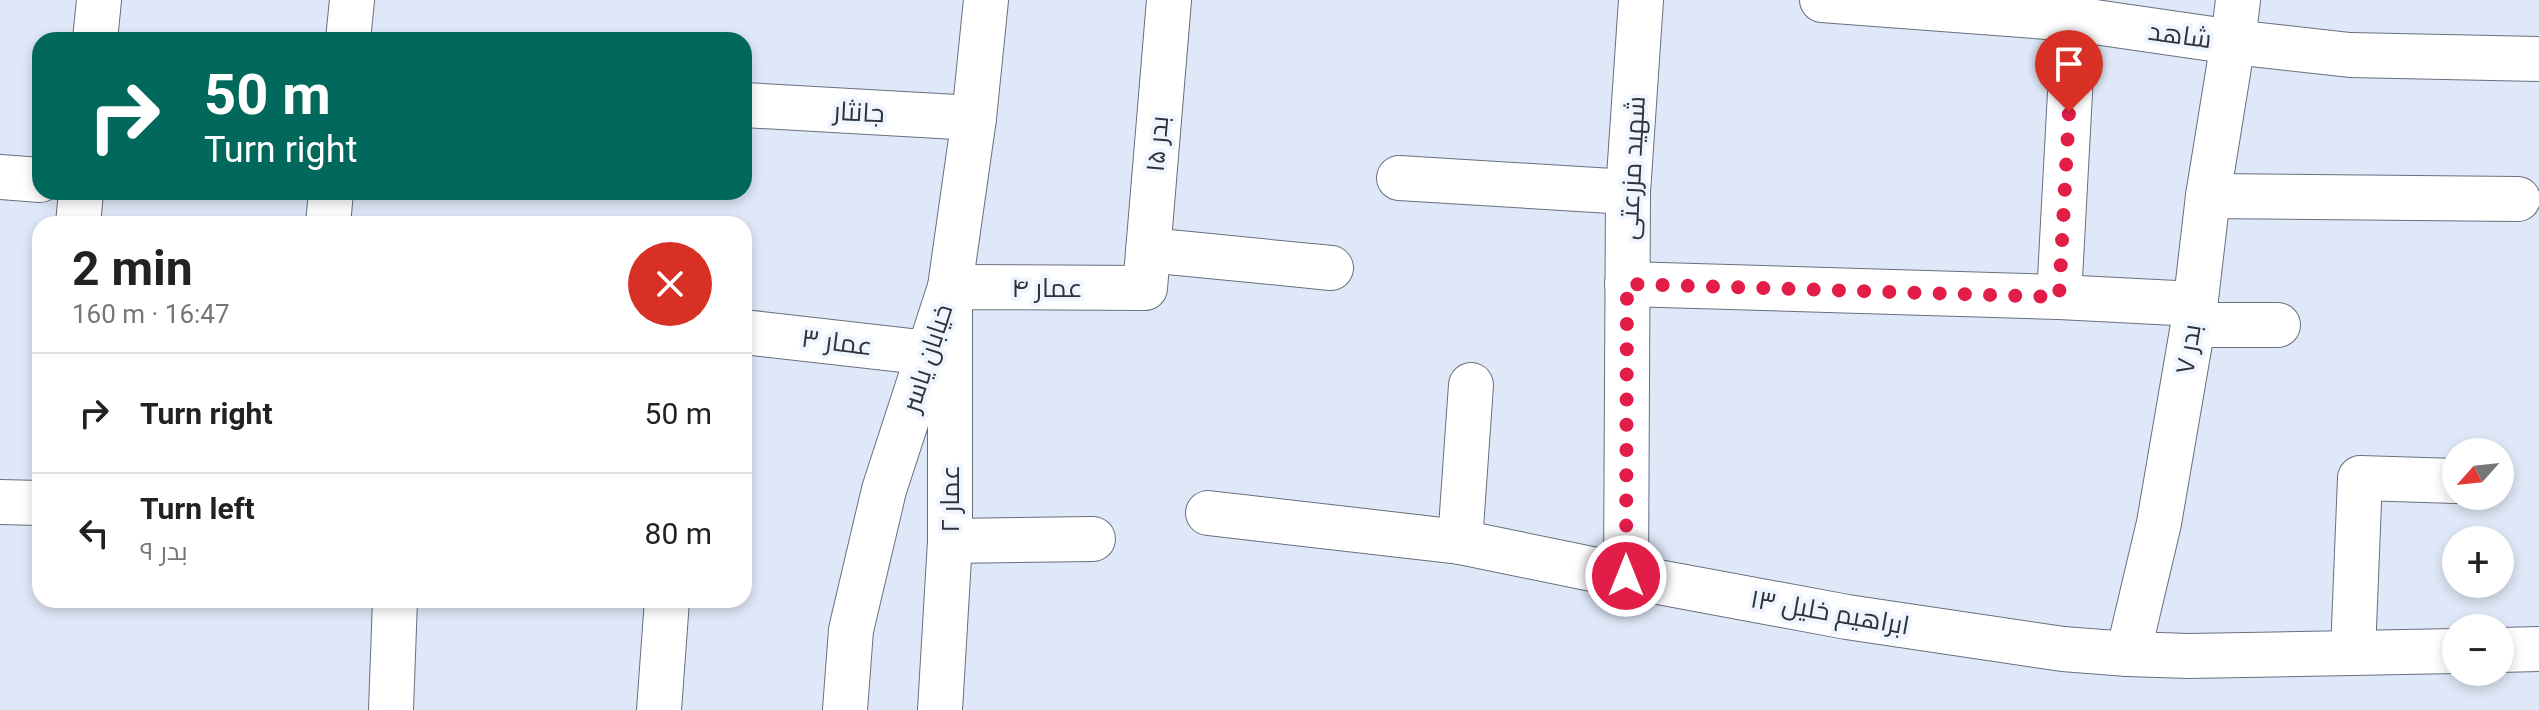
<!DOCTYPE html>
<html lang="en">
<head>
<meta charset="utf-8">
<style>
  :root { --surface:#fff; --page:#f6f6f6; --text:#222; --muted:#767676; --line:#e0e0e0 }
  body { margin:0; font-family:Roboto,Cairo,sans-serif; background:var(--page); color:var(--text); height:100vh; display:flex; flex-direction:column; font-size:30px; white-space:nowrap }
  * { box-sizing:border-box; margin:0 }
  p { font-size:26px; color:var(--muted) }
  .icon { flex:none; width:44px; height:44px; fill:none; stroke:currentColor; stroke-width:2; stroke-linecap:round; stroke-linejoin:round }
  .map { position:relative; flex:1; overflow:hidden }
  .panel { position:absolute; left:32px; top:216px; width:720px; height:392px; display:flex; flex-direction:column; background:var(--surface); border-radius:24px; box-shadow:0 4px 12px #0003 }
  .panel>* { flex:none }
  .hud { position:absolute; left:32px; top:32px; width:720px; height:168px; border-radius:24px; box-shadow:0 4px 12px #0003; background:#00695c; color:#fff; overflow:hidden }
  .needle { width:52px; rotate:243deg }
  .fabs { position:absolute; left:2442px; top:438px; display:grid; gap:16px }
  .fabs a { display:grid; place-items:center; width:72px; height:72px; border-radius:50%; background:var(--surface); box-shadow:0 4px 12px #0003; font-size:40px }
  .pin { position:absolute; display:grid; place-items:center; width:68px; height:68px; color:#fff; margin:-82px -34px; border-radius:50% 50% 50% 0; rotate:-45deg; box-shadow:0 0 8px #0007 }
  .pin .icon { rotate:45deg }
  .me { position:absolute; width:88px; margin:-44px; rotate:0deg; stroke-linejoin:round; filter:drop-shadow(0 0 6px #0008) }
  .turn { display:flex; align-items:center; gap:28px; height:168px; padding:0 40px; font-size:36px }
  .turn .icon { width:104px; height:104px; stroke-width:2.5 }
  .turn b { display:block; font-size:56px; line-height:68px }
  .round { display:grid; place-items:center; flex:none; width:84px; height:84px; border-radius:42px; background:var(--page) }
  .summary { display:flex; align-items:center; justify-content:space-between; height:136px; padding:0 40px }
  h1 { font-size:48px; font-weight:700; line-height:60px }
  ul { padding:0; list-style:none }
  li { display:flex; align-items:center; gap:24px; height:120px; padding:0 40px; border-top:2px solid var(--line) }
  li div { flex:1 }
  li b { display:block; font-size:30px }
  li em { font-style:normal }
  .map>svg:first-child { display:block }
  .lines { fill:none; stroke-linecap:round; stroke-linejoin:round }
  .minor-casing { stroke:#67707d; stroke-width:46 }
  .minor { stroke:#fff; stroke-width:44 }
  .route { stroke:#e11d48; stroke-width:14; stroke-dasharray:0 25.2 }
  .labels { text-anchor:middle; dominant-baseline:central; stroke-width:8; stroke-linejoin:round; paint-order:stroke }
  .street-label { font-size:26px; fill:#2f3339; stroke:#eff5ff }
</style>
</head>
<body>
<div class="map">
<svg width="2539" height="710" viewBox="0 0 2539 710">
  <rect width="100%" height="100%" fill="#dfe8f8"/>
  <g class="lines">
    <defs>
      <g id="minor">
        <path d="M1822,0L2074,19L2233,42L2350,55L2539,59"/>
        <path d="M95,40L99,0"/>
        <path d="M348,40L352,0"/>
        <path d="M744,105L974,118"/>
        <path d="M0,177L40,180"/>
        <path d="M1399,178L1628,192"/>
        <path d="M2208,196L2518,199"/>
        <path d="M78,224L81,192"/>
        <path d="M328,224L331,192"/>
        <path d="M1148,250L1331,268"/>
        <path d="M1627,284L2059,297L2195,304"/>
        <path d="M2059,297L2074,19"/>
        <path d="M2193,325H2278"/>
        <path d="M744,332L929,353"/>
        <path d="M0,502L40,503"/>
        <path d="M1208,513L1460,542L1626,576L1847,617L2063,649L2128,654L2189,656L2456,651"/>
        <path d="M950,541L1093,539"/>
        <path d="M1460,542L1471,385"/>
        <path d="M1626,576L1628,192L1641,0"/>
        <path d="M2500,650L2539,649"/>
        <path d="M2353,652L2360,478L2456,481"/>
        <path d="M2128,654L2159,523L2193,325L2208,196L2233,42L2238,0"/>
        <path d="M391,710L395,600"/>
        <path d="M659,710L667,600"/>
        <path d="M845,710L851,630L884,490L950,287L974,118L986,0"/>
        <path d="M940,710L950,541V287L1145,288L1169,0"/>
      </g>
    </defs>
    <use href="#minor" class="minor-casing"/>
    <use href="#minor" class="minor"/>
  </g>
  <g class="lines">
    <path class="route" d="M1626,576L1627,284L2059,297L2069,112"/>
  </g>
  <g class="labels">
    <g class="street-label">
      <text transform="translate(2180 35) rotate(8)">شاهد</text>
      <text transform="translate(859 112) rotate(3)">جانثار</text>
      <text transform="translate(1157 144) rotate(-85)">بدر ۱۵</text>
      <text transform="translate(1632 168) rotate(-87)">شهید مزرعتی</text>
      <text x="1047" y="288">عمار ۴</text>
      <text transform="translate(837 342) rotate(7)">عمار ۳</text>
      <text transform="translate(2188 349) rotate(-81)">بدر ۷</text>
      <text transform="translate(927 358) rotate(-72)">خیابان یاسر</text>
      <text transform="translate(950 499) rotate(-90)">عمار ۲</text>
      <text transform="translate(1830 612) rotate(10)">ابراهیم خلیل ۱۳</text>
    </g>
  </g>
</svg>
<div class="fabs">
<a><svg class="needle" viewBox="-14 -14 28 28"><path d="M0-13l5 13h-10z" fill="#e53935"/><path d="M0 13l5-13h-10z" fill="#767676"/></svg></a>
<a>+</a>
<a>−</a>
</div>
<div class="pin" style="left:2069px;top:112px;background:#d93025"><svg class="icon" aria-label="arrive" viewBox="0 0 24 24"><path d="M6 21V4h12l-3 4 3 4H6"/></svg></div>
<svg class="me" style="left:1626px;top:576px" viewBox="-20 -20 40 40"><circle r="17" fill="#e11d48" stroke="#fff" stroke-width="3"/><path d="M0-11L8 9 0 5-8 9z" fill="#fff"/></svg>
<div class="hud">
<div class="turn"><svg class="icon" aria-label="right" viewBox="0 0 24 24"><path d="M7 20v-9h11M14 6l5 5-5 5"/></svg><div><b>50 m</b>Turn right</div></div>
</div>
<section class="panel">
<div class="summary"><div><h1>2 min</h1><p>160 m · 16:47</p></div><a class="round" style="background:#d93025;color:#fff"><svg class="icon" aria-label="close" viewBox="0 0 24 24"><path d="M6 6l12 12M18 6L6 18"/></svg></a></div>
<ul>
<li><svg class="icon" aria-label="right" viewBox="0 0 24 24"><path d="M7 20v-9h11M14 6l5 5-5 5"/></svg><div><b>Turn right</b></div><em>50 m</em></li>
<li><svg class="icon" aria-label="left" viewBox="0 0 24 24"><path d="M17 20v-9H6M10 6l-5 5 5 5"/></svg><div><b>Turn left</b><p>بدر ۹</p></div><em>80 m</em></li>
</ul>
</section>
</div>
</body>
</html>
